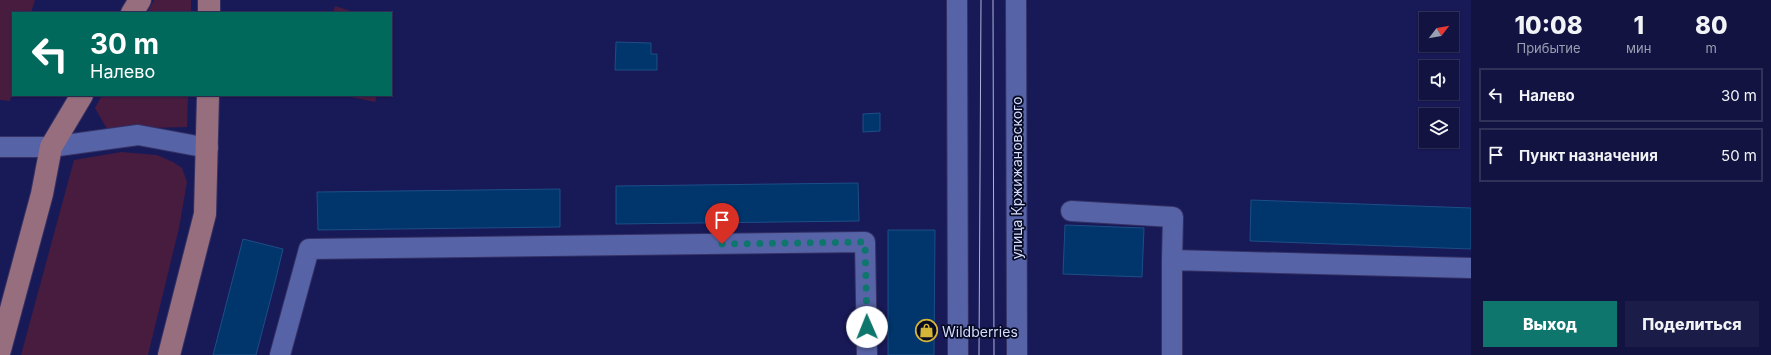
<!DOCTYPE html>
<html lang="ru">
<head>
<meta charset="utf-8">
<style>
  :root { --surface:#121341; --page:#1b1c48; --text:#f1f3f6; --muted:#9c9eb1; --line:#31325a; --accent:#0f766e }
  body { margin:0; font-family:Inter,sans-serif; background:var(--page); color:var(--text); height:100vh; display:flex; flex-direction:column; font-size:15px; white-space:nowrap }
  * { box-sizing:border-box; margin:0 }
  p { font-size:13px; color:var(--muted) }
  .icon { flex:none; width:22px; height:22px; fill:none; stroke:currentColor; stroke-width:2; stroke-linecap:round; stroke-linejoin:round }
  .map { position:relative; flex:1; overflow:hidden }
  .panel { display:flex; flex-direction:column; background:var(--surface); width:300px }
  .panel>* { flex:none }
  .top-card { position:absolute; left:12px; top:12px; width:380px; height:84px; border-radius:0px; box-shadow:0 1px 3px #0004,0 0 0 1px var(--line); background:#00695c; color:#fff; overflow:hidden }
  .needle { width:26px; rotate:59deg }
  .tools { position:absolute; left:1419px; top:12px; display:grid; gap:8px }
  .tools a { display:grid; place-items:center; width:40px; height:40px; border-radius:0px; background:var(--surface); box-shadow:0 1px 3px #0004,0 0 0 1px var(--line); font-size:20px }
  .pin { position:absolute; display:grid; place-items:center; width:34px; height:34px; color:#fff; margin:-41px -17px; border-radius:50% 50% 50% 0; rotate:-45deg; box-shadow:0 0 4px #0007 }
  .pin .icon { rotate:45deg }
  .me { position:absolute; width:44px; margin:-22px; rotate:359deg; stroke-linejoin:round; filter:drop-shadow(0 0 3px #0008) }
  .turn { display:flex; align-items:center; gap:14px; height:84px; padding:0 12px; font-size:18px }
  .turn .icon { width:52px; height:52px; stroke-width:2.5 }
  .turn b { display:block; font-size:28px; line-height:34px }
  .eta { display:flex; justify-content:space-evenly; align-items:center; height:68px; text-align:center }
  .eta b { font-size:24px; font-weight:800; line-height:28px }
  .primary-button { display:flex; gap:8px; margin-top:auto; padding:8px 12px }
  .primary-button a { flex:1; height:46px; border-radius:0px; background:var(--accent); color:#fff; font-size:16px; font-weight:800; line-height:46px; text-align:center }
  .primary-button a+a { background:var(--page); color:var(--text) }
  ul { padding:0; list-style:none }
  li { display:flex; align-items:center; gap:12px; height:54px; margin:0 8px 6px; padding:0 4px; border:2px solid var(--line); border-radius:0px }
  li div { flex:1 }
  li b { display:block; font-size:15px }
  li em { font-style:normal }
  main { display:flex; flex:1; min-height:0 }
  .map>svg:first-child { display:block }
  .green { fill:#471c3f }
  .building { fill:#01366d; stroke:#1d4e87 }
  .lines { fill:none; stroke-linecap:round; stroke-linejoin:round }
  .minor-casing { stroke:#343165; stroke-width:22 }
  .major-casing { stroke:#343165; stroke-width:24 }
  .minor { stroke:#5763a7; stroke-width:20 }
  .major { stroke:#976e7e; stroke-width:22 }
  .tram { stroke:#aeb4da; stroke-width:1 }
  .route { stroke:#0f766e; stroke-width:7; stroke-dasharray:0 12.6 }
  .labels { text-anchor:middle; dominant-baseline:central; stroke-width:3.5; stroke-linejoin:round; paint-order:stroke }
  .street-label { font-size:14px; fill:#d5ddfc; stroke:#070a24 }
  .poi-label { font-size:14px; fill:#d5ddfc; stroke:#070a24; text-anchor:start }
</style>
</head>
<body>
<main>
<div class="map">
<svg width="1471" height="355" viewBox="0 0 1471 355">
  <rect width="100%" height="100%" fill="#181957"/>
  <g class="green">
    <path d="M0,0H35L31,13H13V87L10,101L0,100Z"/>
    <path d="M154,0H191V13H147Z"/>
    <path d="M335,6L357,13H333Z"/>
    <path d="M102,95H188L187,127L107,129L95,108Z"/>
    <path d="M342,95H377L375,102Z"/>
    <path d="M121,152L157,155L173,162L182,168L187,182L179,228L148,355H21L74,160Z"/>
  </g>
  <g class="building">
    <path d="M616,42L651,43V54H657V70H615Z"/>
    <path d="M880,113V131L863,132V114Z"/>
    <path d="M858,183L859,221L616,224V186Z"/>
    <path d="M560,189V227L318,230L317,192Z"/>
    <path d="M1251,200L1471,208V249L1250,241Z"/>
    <path d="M1065,225L1144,228L1142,277L1063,274Z"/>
    <path d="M888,230H935L934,355H888Z"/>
    <path d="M243,239L283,249L275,282L256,355H213Z"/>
  </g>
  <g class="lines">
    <defs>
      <g id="minor">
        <path d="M957,0L958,355"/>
        <path d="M1016,0L1017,355"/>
        <path d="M0,147H51L138,135L208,148"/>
        <path d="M1071,211L1173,217L1172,260"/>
        <path d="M280,355L309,249L865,242L867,355"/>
        <path d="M1172,355V260L1471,268"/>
      </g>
      <g id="major">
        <path d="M209,0V13"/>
        <path d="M132,13L140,0"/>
        <path d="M0,350L42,194L51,147L82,95"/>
        <path d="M169,355L205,214L208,95"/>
      </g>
    </defs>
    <use href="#minor" class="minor-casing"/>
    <use href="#major" class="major-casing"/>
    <use href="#minor" class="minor"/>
    <use href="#major" class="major"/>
    <g class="tram">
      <path d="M993,0L994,355"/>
      <path d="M979,355L981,0"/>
    </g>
  </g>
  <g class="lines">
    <path class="route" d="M722,244L865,242L867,327"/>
  </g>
  <defs>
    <symbol id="shop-ring" viewBox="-11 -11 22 22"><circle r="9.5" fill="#070a24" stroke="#d5b535" stroke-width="1.5"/><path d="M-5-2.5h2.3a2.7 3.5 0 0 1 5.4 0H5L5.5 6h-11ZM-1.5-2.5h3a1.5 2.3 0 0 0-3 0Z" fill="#d5b535"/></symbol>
  </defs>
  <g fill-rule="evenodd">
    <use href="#shop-ring" x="914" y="318" width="25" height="25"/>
  </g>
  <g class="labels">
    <g class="street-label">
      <text transform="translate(1016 178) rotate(-90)">улица Кржижановского</text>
    </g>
    <g class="poi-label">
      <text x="942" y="331">Wildberries</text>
    </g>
  </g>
</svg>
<div class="tools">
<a><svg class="needle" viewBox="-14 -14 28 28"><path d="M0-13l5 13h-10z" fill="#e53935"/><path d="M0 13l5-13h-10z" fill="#9c9eb1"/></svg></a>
<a><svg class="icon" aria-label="sound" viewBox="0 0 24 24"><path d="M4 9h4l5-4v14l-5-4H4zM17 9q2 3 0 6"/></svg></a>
<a><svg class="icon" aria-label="layers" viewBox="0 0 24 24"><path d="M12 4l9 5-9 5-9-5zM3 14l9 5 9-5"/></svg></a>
</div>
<div class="pin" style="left:722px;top:244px;background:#d93025"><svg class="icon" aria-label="arrive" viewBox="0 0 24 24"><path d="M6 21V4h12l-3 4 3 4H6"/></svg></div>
<svg class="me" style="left:867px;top:327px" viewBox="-20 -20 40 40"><circle r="19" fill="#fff"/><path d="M0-13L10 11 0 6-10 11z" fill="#0f766e"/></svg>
<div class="top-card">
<div class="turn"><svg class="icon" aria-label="left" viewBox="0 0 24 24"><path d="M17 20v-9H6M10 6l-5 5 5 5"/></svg><div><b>30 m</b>Налево</div></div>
</div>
</div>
<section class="panel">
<div class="eta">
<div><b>10:08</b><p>Прибытие</p></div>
<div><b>1</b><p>мин</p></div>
<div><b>80</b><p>m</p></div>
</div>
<ul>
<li><svg class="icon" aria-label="left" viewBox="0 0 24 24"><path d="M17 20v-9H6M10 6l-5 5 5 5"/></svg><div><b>Налево</b></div><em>30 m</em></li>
<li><svg class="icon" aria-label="arrive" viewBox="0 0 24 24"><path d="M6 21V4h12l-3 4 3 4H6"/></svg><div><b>Пункт назначения</b></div><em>50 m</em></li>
</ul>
<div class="primary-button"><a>Выход</a><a>Поделиться</a></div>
</section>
</main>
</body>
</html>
